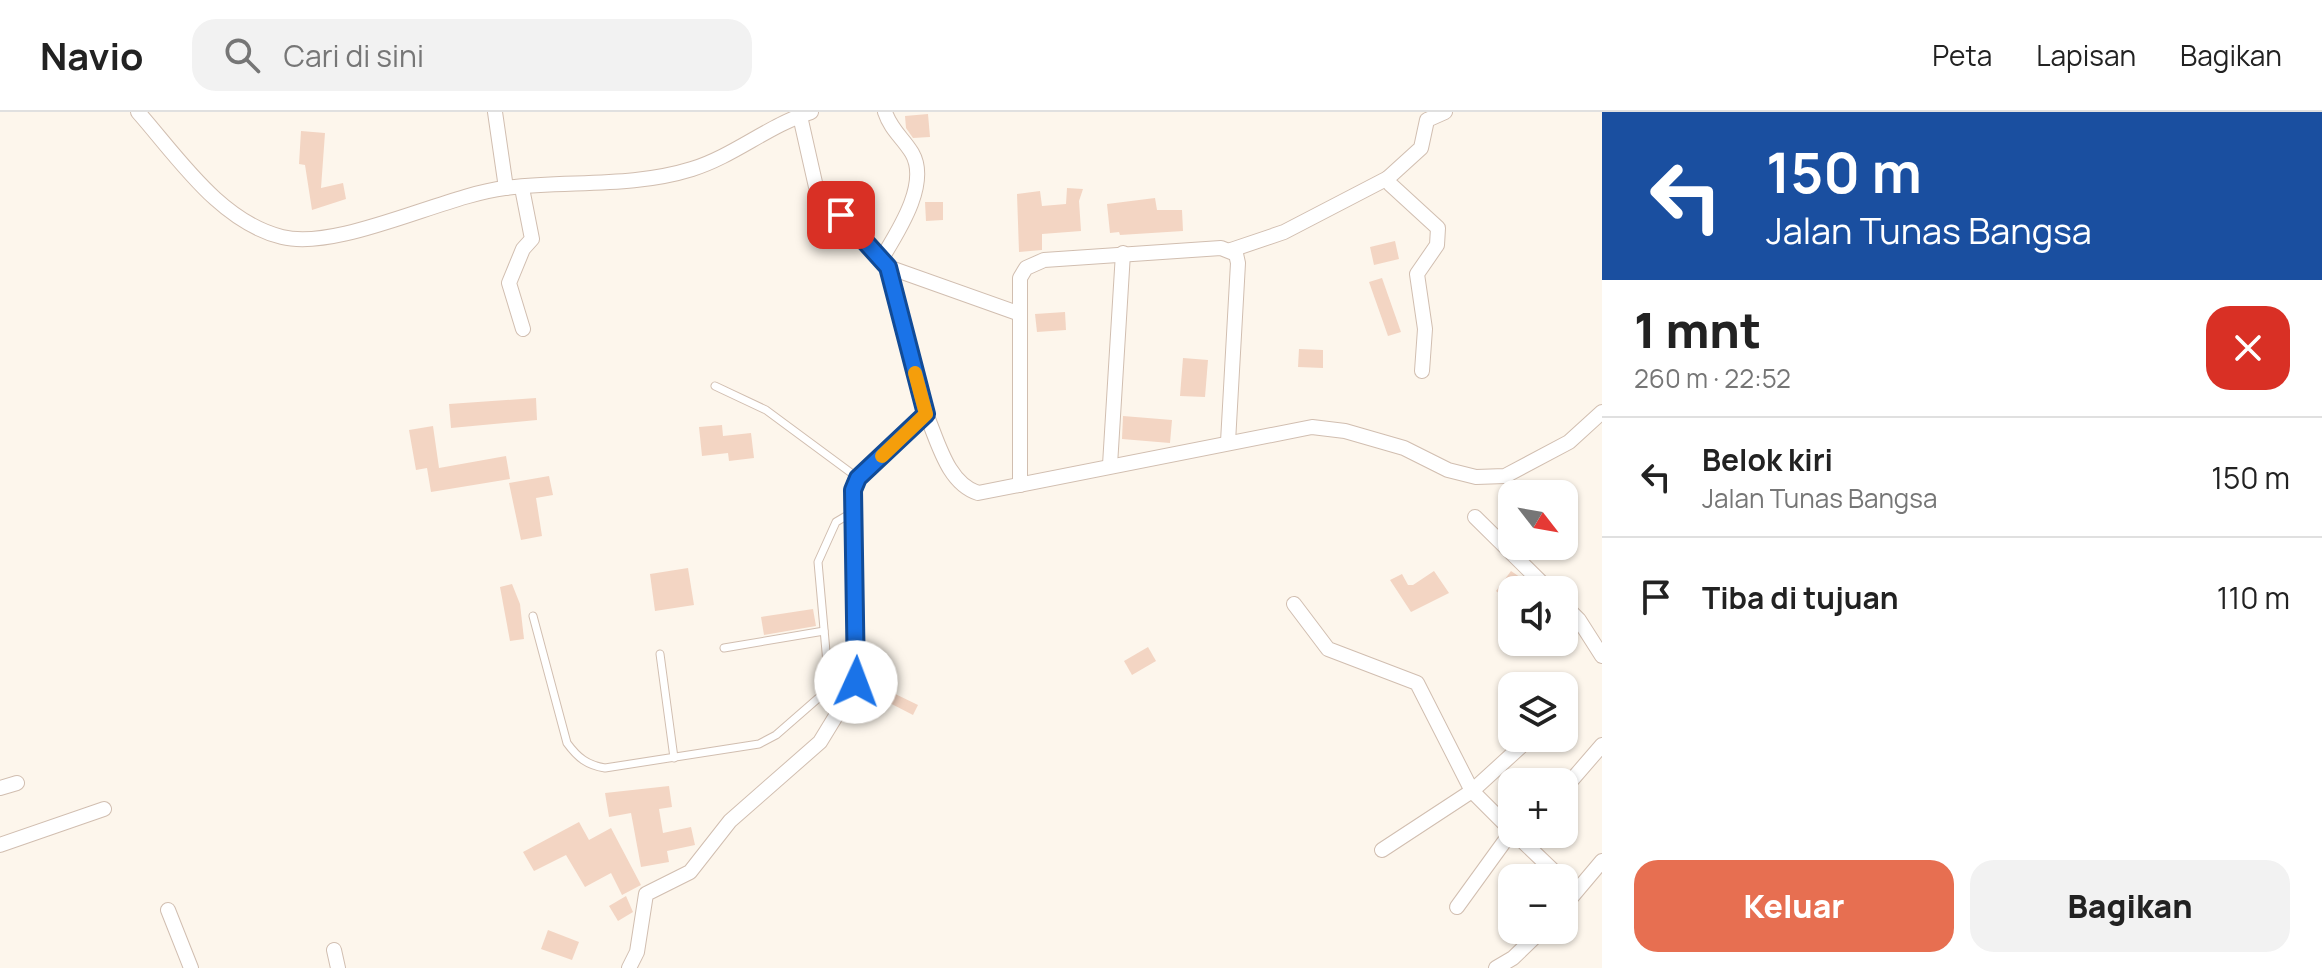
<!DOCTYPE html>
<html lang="id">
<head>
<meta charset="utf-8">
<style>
  :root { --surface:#fff; --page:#f2f2f2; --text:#222; --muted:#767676; --line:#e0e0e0; --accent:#e76f51 }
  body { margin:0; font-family:Manrope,sans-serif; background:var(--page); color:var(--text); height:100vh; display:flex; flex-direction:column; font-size:30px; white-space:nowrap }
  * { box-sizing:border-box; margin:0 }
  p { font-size:26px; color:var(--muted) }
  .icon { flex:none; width:44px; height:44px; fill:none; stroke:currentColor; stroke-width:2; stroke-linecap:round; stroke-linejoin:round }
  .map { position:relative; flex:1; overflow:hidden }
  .side { display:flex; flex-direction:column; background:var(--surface); width:720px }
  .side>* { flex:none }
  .top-card { background:#1a4fa0; color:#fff; overflow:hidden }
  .needle { width:52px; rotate:121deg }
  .controls { position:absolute; left:1498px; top:368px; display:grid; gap:16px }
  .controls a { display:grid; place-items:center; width:80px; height:80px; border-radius:16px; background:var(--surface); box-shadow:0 2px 6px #0004; font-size:40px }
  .pin { position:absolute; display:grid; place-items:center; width:68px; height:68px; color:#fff; margin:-34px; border-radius:16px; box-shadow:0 4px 12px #0006 }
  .me { position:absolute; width:88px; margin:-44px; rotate:2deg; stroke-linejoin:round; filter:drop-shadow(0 0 6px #0008) }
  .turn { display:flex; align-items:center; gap:28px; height:168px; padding:0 32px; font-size:36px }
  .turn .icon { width:104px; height:104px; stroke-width:2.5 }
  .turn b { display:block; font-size:56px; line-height:68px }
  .round { display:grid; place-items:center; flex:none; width:84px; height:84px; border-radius:24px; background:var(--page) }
  .head { display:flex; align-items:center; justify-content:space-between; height:136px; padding:0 32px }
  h1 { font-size:48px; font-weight:800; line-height:60px }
  .action { display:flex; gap:16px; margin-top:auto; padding:16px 32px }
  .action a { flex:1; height:92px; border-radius:24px; background:var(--accent); color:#fff; font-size:32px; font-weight:800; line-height:92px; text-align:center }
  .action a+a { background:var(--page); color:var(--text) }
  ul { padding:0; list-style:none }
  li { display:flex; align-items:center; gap:24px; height:120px; padding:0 32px; border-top:2px solid var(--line) }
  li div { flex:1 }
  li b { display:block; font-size:30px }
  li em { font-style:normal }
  header { display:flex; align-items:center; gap:48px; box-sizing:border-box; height:112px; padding:0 40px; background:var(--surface); border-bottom:2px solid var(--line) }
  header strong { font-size:38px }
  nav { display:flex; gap:44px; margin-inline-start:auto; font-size:28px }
  .search { width:560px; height:72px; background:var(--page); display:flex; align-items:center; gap:20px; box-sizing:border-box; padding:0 28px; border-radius:24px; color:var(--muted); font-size:30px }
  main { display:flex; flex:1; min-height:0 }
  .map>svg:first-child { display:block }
  .building { fill:#f3d5c3 }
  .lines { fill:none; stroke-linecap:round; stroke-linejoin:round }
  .service-casing { stroke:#d1beb0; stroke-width:9 }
  .minor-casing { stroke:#d1beb0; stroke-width:16 }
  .service { stroke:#fff; stroke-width:7 }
  .minor { stroke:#fff; stroke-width:14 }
  .route-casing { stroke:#114b97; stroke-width:20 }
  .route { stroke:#1a73e8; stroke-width:14 }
  .slow { stroke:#f59e0b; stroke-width:14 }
</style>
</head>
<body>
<header>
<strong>Navio</strong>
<div class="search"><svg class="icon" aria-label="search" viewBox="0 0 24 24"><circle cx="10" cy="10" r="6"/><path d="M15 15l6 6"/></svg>Cari di sini</div>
<nav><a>Peta</a><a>Lapisan</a><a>Bagikan</a></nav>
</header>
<main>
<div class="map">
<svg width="1602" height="856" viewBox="0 0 1602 856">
  <rect width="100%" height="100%" fill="#fdf6ec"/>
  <g class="building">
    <path d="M928,2L930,25L913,26L906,16L905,4Z"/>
    <path d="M301,19L325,21L321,76L343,71L346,87L312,98L305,53L299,52Z"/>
    <path d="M1067,76L1083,77L1079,89L1081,119L1042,122V138L1019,140L1017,82L1040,79L1042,94L1066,92Z"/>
    <path d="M1155,86L1157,98H1182L1183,119L1120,123L1119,120L1110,121L1107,92Z"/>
    <path d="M925,90H943V108L926,109Z"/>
    <path d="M1395,129L1399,147L1374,153L1370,135Z"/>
    <path d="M1382,166L1401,220L1388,224L1369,170Z"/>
    <path d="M1065,200L1066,218L1037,220L1035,202Z"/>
    <path d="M1299,237L1323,238V256L1298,255Z"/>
    <path d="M1183,246L1208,248L1205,285L1180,284Z"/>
    <path d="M536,286L537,308L451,316L449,292Z"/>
    <path d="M1123,304L1172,308L1170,331L1122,327Z"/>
    <path d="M722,313L723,324L751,321L754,346L729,349L728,341L702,344L699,315Z"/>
    <path d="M433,314L439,356L506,344L510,367L431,380L427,356L416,358L409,318Z"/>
    <path d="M549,364L553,383L536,386L542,424L521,428L509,371Z"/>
    <path d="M688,456L694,493L655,499L650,462Z"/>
    <path d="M1434,459L1449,481L1411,500L1390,468L1402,462L1408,473H1413Z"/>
    <path d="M1511,459L1527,470L1522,478H1512V491L1496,479Z"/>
    <path d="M512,472L520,492L524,527L510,529L500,475Z"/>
    <path d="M813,497L816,514L764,523L761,505Z"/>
    <path d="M1148,535L1156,549L1132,563L1124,549Z"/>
    <path d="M885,577L918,593L913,603L880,586Z"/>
    <path d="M669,674L672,695L659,697L663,721L691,715L695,733L667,739L669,750L641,755L631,701L609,705L605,681Z"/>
    <path d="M579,710L589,728L611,716L641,773L622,783L611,761L585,775L566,743L534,759L523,740Z"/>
    <path d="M626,784L633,800L618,809L609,794Z"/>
    <path d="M548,818L579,830L572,848L541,837Z"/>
  </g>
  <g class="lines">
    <defs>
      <g id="service">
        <path d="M715,274L766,298L858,366"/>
        <path d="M533,504L567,631C578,646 587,653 605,656L759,632L776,623L823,582L828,562L818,450L836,410L853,400"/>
        <path d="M724,536L824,519"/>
        <path d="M660,542L674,646"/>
      </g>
      <g id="minor">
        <path d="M138,0C177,44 220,110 282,125C339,139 445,83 505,76C568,68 631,76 692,57C734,44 769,13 811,0"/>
        <path d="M495,0L506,76"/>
        <path d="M522,76L532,127L523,137L509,171L523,217"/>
        <path d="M1231,138L1284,120L1388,66"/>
        <path d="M882,146C897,121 930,72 912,41C903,26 891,18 885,0"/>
        <path d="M888,155L1020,202"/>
        <path d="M1422,259L1425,217L1417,162L1437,133L1438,116L1390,72L1388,66L1421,36L1427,8L1445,0"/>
        <path d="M926,302C938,329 947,371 978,381L1312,315L1345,319L1404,336L1448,358L1476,365L1505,364L1569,330L1602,300"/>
        <path d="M1110,353L1123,141"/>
        <path d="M1020,373V166L1026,156L1044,148L1221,136L1236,142L1238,151L1228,330"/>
        <path d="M1475,405L1549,478"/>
        <path d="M1294,492L1328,537L1417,571L1472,679L1512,719"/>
        <path d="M1564,493L1579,508L1602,544"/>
        <path d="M0,676L17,671"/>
        <path d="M1564,677L1602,633"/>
        <path d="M1515,722L1561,766"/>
        <path d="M0,733L104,697"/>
        <path d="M1382,738L1472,679L1530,626"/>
        <path d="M1564,794L1602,749"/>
        <path d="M1457,795L1512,719"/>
        <path d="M168,798L191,856"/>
        <path d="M334,838L338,856"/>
        <path d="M629,856L637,840L646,782L690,760L730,709L820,630L853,576L858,558L853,378L858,366L926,302L888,155L816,75L800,4"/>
        <path d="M1496,856L1513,846L1542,818"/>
      </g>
    </defs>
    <use href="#service" class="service-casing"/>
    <use href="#minor" class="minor-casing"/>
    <use href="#service" class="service"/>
    <use href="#minor" class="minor"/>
  </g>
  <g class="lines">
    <defs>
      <path id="route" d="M841,103L888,155L926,302L858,366L853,378L856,570"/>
    </defs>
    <use href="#route" class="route-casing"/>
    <use href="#route" class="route"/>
    <path class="slow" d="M882,344L926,302L915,261"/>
  </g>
</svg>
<div class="controls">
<a><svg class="needle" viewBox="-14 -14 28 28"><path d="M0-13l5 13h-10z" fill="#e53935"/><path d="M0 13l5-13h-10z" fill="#767676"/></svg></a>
<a><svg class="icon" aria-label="sound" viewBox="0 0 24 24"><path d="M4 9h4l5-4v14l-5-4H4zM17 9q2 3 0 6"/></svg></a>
<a><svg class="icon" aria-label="layers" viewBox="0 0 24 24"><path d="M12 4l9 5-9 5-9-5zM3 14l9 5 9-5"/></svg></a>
<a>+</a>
<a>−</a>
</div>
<div class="pin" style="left:841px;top:103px;background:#d93025"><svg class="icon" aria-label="arrive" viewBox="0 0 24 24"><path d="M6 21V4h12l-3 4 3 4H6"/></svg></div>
<svg class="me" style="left:856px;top:570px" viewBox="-20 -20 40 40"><circle r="19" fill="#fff"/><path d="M0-13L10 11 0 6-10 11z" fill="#1a73e8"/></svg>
</div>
<section class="side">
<div class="top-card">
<div class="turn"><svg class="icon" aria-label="left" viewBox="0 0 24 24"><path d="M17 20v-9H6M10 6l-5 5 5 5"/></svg><div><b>150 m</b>Jalan Tunas Bangsa</div></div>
</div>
<div class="head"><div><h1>1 mnt</h1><p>260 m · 22:52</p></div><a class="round" style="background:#d93025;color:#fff"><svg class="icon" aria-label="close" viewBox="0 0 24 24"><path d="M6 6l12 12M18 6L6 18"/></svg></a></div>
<ul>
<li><svg class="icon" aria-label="left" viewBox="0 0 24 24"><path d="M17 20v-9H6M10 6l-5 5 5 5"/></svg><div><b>Belok kiri</b><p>Jalan Tunas Bangsa</p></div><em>150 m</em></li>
<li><svg class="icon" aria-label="arrive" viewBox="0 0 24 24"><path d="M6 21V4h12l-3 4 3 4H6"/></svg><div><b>Tiba di tujuan</b></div><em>110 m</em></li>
</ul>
<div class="action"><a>Keluar</a><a>Bagikan</a></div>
</section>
</main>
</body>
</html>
